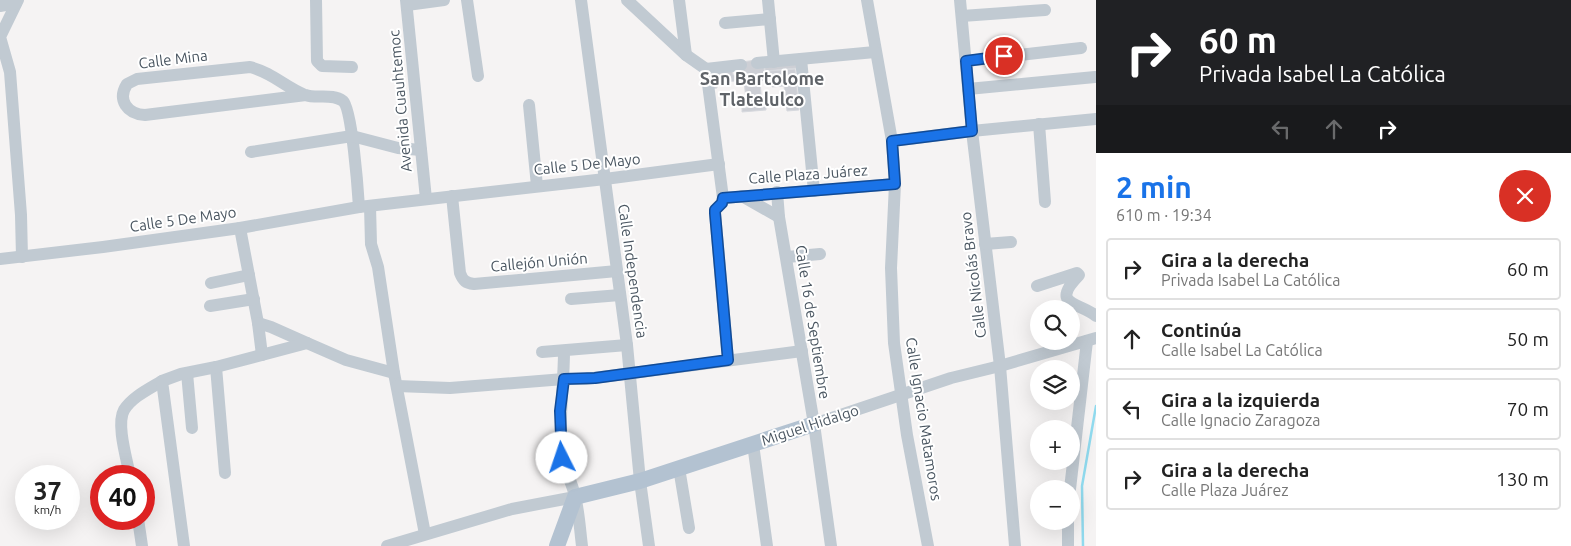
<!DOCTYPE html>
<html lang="es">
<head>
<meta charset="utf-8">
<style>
  :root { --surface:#fff; --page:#f6f6f6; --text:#222; --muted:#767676; --line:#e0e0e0; --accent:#1a73e8 }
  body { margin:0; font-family:Ubuntu,sans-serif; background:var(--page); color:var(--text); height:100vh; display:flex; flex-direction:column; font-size:19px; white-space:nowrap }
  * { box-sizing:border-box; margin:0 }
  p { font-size:16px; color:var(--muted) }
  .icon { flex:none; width:28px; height:28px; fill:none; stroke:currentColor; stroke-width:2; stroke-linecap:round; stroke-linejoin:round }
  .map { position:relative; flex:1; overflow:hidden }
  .sheet { display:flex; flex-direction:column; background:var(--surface); width:475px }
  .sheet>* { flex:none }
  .top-card { background:#202124; color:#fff; overflow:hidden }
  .fabs { position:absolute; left:1030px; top:300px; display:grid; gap:10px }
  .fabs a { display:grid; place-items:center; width:50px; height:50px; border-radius:50%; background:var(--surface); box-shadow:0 5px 20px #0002; font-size:25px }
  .speed { position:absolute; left:15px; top:465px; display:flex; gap:10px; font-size:25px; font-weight:700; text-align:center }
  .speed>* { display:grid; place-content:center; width:65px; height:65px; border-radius:50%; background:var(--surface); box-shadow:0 5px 20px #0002; line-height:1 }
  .speed small { font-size:12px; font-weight:400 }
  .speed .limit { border:8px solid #d22; background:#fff; color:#111 }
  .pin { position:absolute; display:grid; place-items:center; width:42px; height:42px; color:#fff; margin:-21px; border:2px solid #fff; border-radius:50%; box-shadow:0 1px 5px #0007 }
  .me { position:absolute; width:55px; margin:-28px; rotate:356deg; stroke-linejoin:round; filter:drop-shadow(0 0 4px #0008) }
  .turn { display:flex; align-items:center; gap:18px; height:105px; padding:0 20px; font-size:22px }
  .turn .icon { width:65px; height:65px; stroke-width:2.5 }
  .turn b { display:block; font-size:35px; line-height:42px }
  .lanes { display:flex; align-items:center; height:48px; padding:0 20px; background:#0003; justify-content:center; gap:25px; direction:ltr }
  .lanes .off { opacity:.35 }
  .round { display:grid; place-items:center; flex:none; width:52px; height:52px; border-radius:26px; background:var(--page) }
  .overview { display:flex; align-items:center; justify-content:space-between; height:85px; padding:0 20px }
  h1 { font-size:30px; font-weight:700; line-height:38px; color:var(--accent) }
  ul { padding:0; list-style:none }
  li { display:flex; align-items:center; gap:15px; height:62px; margin:0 10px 8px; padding:0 10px; border:2px solid var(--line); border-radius:5px }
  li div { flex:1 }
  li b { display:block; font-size:19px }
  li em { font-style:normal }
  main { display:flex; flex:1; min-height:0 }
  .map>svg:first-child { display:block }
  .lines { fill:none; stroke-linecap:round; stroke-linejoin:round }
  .stream { stroke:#90daee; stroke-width:2.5 }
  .building { fill:#cdcfd5; stroke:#d7d9de }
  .minor { stroke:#c1cad2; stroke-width:12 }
  .major { stroke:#b3c2d1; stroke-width:16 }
  .route-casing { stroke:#114b97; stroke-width:12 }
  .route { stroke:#1a73e8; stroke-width:9 }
  .labels { text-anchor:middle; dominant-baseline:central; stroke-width:4; stroke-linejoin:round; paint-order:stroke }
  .street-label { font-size:15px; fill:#4a5661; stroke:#fff }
  .quarter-label { font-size:18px; font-weight:bold; fill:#5f6368; stroke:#fff }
</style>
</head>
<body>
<main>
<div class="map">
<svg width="1096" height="546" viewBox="0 0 1096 546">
  <rect width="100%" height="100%" fill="#f5f3f3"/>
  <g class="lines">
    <path class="stream" d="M1083,546L1082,486L1096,406"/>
  </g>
  <g class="building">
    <path d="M757,60L764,67L765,80L760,81L762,105H766V110L742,112V108H747L744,81H739L737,70L741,62Z"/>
    <path d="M797,63V68L765,71V66Z"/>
    <path d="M732,67L733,75H736L737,81L717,82V88L710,89L708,69Z"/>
    <path d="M795,69L799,110L787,111L784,86L772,87L770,71Z"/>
  </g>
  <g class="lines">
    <g class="minor">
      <path d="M18,0L0,37L10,72L21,215L22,257"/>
      <path d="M316,0L317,61L322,66L352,67"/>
      <path d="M406,0L426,199"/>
      <path d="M467,0L478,76"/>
      <path d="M581,0L627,345L640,481L649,546"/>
      <path d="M627,0L686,55L706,69"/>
      <path d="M679,0L686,55"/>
      <path d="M768,0L774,62"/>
      <path d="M867,0L892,141L895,184L891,268L894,343L907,435L928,546"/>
      <path d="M960,0L972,131L1000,366L1015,546"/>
      <path d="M407,5L444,0"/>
      <path d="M0,6L16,3"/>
      <path d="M962,16L1045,10"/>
      <path d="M725,23L770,19"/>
      <path d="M801,59L814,191"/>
      <path d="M966,61L1081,48"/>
      <path d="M757,63L875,52"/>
      <path d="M706,69L723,198L722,203L715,210V213L728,360"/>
      <path d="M706,69L741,65"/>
      <path d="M968,89L1095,77"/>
      <path d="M306,95L145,115C127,114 117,100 127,84L137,79L250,67C273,73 285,87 305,95C317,99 332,93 343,101C352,109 358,191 359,207"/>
      <path d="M529,105L537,186"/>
      <path d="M1039,124L1045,202"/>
      <path d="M892,141L972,131L1096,119"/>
      <path d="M251,152L352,136L398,148L421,150"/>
      <path d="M777,192L779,217L814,424L831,546"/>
      <path d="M452,196L460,273C463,281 466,283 474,284L617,271"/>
      <path d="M742,196L779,217"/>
      <path d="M723,198L895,184"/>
      <path d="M370,206L371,244L378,267L394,373L425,534"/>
      <path d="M240,228L258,323L262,355"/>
      <path d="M985,244L1011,242"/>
      <path d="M787,257L820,254"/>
      <path d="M0,259L103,247L240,228L359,207L605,179L719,164"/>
      <path d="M211,283L249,275"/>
      <path d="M1037,286L1077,273L1079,275C1049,306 1080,302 1096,316"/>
      <path d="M571,299L620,295"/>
      <path d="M210,306L254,299"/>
      <path d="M258,323L271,327L307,343"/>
      <path d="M564,351C564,386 558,420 562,455C564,469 572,482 575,496C579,512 580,530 582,546"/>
      <path d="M542,352L627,345"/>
      <path d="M216,367L225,473"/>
      <path d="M187,373L192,428"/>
      <path d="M397,386L450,388L564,379H586L802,351"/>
      <path d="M814,424L951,378L1000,366L1096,338"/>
      <path d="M753,444L767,546"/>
      <path d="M679,468L689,528"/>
      <path d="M130,476C127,460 116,424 124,410C132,397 149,389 162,381"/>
      <path d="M1070,489L1087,341"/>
      <path d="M138,519L142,546"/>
      <path d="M184,546L162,381L181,374L216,367L307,343L346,360L394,373"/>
      <path d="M387,546L512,509L575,497"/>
      <path d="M1068,546V521"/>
    </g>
    <path class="major" d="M557,546L575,497L640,481L814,424"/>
  </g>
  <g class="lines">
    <defs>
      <path id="route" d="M562,458L560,411L564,379L595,378L728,360L715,213V210L722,203L723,198L895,184L892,141L972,131L966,61L1004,56"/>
    </defs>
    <use href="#route" class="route-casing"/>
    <use href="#route" class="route"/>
  </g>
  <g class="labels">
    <g class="street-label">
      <text transform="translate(173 59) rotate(-7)">Calle Mina</text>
      <text transform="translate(400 101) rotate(-95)">Avenida Cuauhtemoc</text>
      <text transform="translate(587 164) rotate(-6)">Calle 5 De Mayo</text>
      <text transform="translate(808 174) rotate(-4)">Calle Plaza Juárez</text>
      <text transform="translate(183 219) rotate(-8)">Calle 5 De Mayo</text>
      <text transform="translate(539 262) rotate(-5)">Callejón Unión</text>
      <text transform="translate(633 271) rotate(82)">Calle Independencia</text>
      <text transform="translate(973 275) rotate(-97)">Calle Nicolás Bravo</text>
      <text transform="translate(813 322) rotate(81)">Calle 16 de Septiembre</text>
      <text transform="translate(924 419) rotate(81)">Calle Ignacio Matamoros</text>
      <text transform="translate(810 425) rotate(-18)">Miguel Hidalgo</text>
    </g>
    <g class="quarter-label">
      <text x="762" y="78">San Bartolome<tspan x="762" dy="21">Tlatelulco</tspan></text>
    </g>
  </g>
</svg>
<div class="fabs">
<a><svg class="icon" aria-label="search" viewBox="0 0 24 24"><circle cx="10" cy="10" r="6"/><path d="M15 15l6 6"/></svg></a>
<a><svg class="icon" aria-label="layers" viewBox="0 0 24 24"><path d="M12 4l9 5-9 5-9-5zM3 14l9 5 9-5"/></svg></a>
<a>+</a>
<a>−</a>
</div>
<div class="speed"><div>37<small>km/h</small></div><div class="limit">40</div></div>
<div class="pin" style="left:1004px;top:56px;background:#d93025"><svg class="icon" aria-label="arrive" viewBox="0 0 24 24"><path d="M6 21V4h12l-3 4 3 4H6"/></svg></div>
<svg class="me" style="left:562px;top:458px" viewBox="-20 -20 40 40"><circle r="19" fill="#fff"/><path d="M0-13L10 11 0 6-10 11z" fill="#1a73e8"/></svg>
</div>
<section class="sheet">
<div class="top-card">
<div class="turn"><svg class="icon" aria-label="right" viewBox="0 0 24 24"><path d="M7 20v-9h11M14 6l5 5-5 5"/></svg><div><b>60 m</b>Privada Isabel La Católica</div></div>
<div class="lanes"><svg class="icon off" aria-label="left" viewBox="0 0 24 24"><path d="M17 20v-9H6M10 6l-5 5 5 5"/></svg><svg class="icon off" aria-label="ahead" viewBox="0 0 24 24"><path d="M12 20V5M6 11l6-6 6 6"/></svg><svg class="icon" aria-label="right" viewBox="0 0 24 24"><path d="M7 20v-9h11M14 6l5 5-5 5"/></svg></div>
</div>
<div class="overview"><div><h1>2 min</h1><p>610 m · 19:34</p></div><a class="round" style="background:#d93025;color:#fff"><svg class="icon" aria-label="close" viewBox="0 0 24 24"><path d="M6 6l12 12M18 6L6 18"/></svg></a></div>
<ul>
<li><svg class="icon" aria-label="right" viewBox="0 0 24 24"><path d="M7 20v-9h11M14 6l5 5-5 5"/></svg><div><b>Gira a la derecha</b><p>Privada Isabel La Católica</p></div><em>60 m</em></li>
<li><svg class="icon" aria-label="ahead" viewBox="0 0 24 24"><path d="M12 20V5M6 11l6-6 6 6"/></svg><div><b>Continúa</b><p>Calle Isabel La Católica</p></div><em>50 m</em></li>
<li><svg class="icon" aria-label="left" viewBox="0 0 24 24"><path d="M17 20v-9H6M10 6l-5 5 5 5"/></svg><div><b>Gira a la izquierda</b><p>Calle Ignacio Zaragoza</p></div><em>70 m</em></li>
<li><svg class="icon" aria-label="right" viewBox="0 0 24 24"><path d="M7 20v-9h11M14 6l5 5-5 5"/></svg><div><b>Gira a la derecha</b><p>Calle Plaza Juárez</p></div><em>130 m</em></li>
</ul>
</section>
</main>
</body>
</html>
